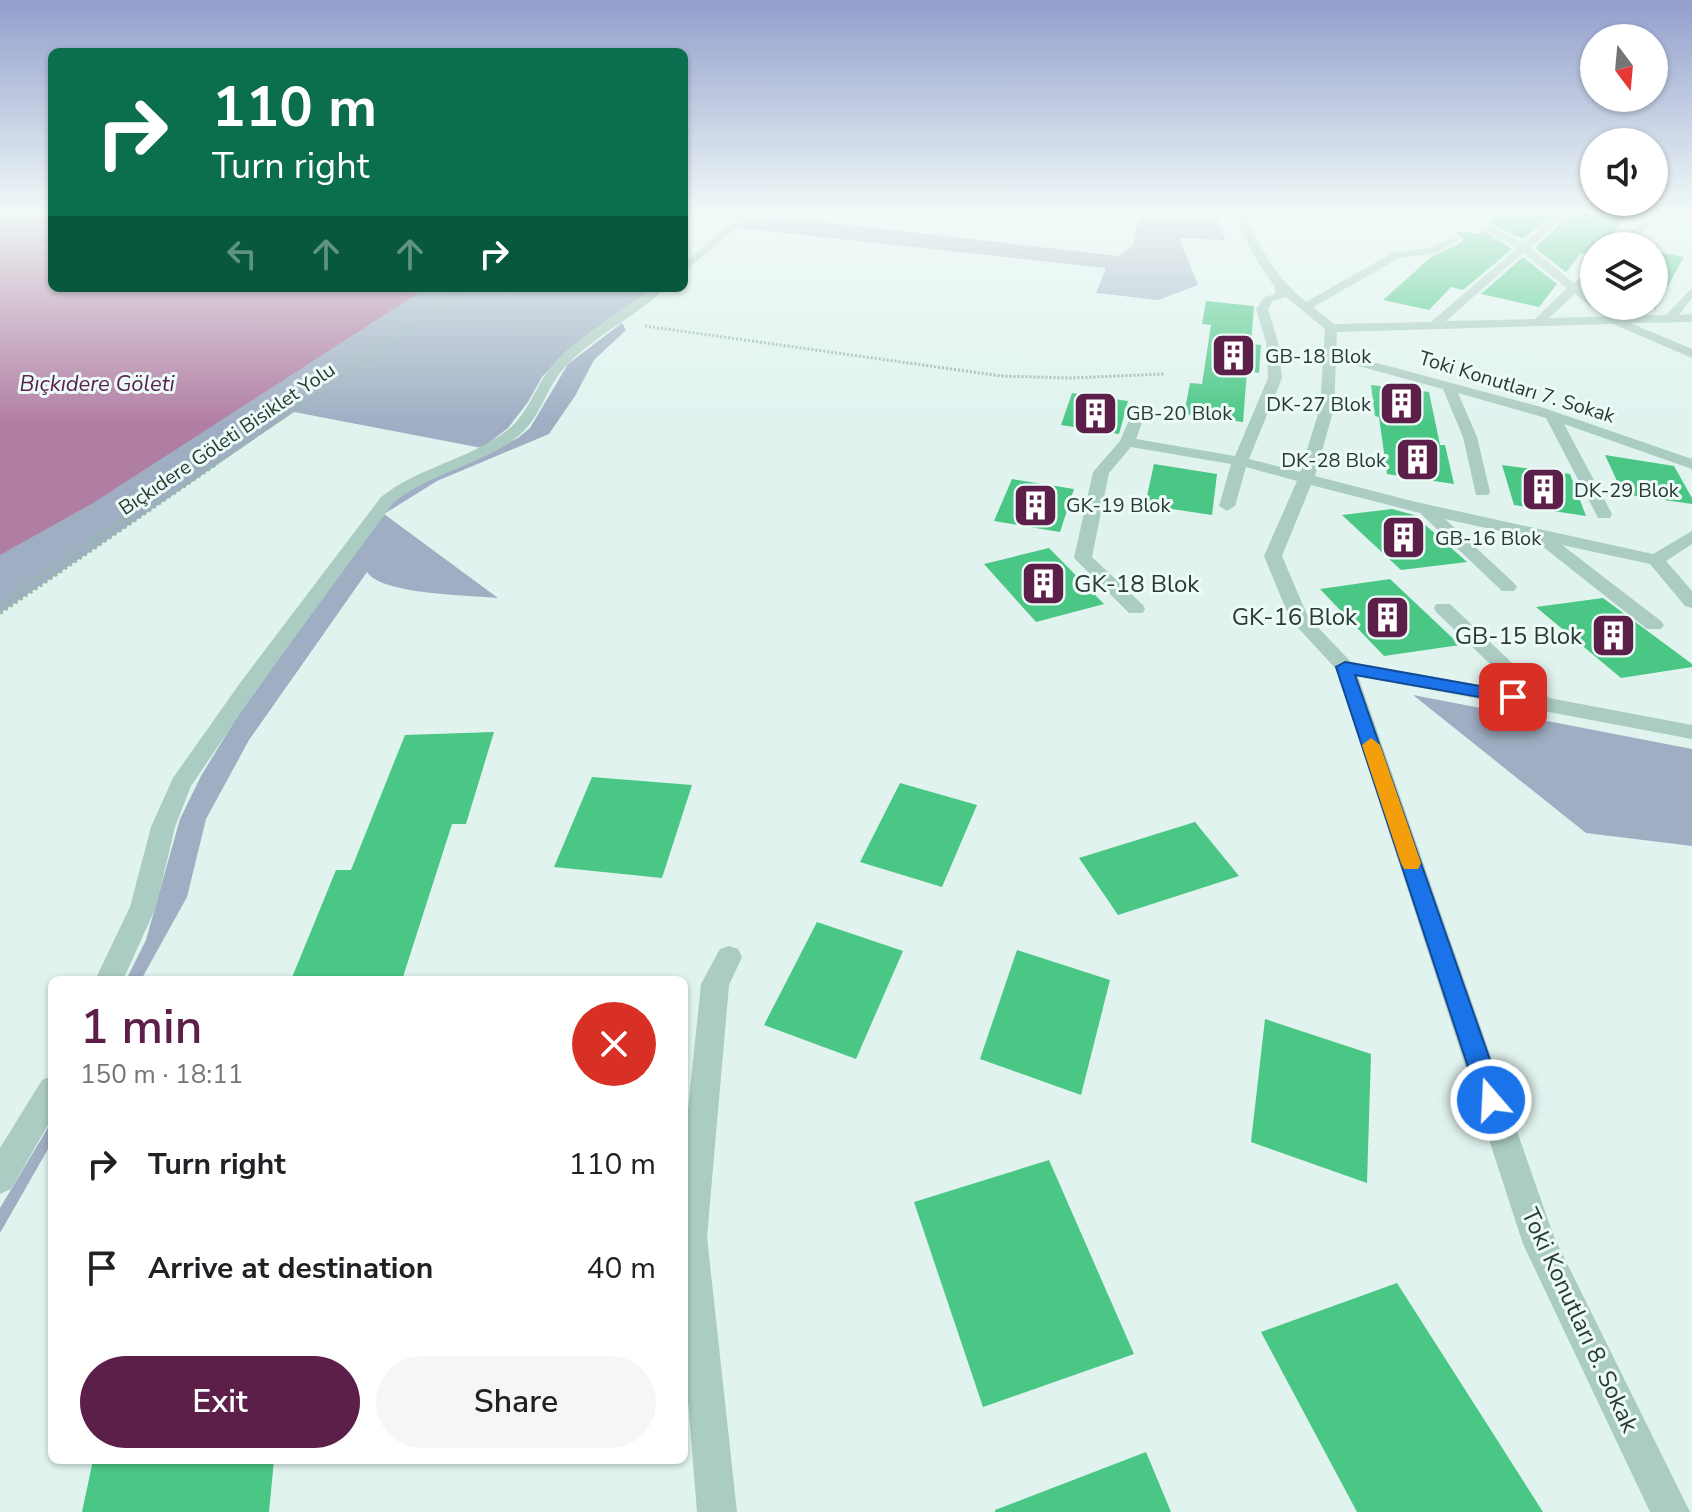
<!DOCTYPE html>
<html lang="en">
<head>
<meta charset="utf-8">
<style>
  :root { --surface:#fff; --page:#f6f6f6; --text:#202124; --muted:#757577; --accent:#5c1f4a }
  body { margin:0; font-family:"Nunito Sans",sans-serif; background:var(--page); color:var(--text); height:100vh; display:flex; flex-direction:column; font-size:30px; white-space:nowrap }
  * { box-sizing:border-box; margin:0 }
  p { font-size:26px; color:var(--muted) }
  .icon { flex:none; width:44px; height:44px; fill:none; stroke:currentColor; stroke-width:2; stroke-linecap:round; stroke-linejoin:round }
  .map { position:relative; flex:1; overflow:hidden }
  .drawer { position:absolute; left:48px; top:976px; width:640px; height:488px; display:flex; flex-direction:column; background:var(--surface); border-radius:12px; box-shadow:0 2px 6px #0004 }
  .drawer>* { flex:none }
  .hud { position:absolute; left:48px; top:48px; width:640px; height:244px; border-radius:12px; box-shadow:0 2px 6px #0004; background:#0b6e4f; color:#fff; overflow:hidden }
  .needle { width:52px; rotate:164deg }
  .tools { position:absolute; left:1580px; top:24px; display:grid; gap:16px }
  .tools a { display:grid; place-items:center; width:88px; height:88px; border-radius:50%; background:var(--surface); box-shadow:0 2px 6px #0004; font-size:40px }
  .pin { position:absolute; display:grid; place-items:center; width:68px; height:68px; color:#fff; margin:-34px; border-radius:16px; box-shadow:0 4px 12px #0006 }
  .me { position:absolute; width:88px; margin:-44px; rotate:341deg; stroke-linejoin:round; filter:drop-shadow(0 0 6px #0008) }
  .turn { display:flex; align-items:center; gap:28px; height:168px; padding:0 32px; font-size:36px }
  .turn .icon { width:104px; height:104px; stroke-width:2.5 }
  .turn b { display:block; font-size:56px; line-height:68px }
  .lanes { display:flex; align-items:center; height:76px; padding:0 32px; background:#0003; justify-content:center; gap:40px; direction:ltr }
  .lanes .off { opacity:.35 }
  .round { display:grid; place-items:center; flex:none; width:84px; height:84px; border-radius:42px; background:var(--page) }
  .summary { display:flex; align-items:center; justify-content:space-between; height:136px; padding:0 32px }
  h1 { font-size:48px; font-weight:600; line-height:60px; color:var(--accent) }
  .primary-button { display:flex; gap:16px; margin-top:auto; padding:16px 32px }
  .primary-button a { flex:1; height:92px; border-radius:48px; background:var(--accent); color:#fff; font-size:32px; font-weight:600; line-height:92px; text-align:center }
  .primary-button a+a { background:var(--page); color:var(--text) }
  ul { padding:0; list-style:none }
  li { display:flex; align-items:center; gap:24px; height:104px; padding:0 32px }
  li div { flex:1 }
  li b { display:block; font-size:30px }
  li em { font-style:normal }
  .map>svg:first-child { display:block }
  .green { fill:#9faec3 }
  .water { fill:#b17ea3 }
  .building { fill:#4ac785 }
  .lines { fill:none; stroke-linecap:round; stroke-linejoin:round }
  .path-far2 { stroke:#95b8ac; stroke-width:2; stroke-dasharray:2 2; stroke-linecap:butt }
  .path-far1 { stroke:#95b8ac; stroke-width:3; stroke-dasharray:2 2; stroke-linecap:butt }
  .path { stroke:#95b8ac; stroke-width:4; stroke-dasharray:3 3; stroke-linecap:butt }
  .minor { fill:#abccc2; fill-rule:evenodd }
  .route { fill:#1a73e8; stroke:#114b97; stroke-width:2 }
  .slow { fill:#f59e0b }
  .labels { text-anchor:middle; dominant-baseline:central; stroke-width:6; stroke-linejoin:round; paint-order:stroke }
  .far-poi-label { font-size:20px; fill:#2a3a33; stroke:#ecfbf7; text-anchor:start }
  .far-street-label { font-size:20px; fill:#2a3a33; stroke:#ecfbf7 }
  .far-water-label { font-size:22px; font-style:italic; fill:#5c1f4a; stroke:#ecfbf7 }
  .poi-label { font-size:24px; fill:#2a3a33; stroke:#ecfbf7; text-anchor:end }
  .street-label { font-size:24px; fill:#2a3a33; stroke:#ecfbf7 }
</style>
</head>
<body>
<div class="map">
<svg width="1692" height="1512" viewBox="0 0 1692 1512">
  <rect width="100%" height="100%" fill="#e0f3ef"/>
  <g class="green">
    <path d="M0,212H52V288H652L560,358L542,377L528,402L508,428L482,448L294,412L0,613Z"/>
    <path d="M1128,212H1215L1225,240L1179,238L1198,285L1158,300L1096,293L1106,268L739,228L755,214L1118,256L1133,245L1139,215Z"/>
    <path d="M622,323L626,330L594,360L575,396L549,434L437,481L384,514L498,598C469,595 382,595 367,572L249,740L206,819L187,897L141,980H126L146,940L180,819L201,776L237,717L386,509L403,493L518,438L530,428L568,364Z"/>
    <path d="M1413,695L1692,749V846L1586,833Z"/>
    <path d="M52,1121V1142L0,1233V1208Z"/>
  </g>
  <path class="water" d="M0,212H52V288H426L93,503L0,555Z"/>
  <g class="building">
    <path d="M1502,212H1556L1523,239L1489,224Z"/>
    <path d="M1573,212L1625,218L1604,246H1594V255L1581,253L1566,272L1535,248Z"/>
    <path d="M1482,230L1512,249L1463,290L1451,287L1429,310L1383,300L1431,257L1462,242L1463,238L1456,233L1459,231L1478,234Z"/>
    <path d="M1654,251L1684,257L1654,311Z"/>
    <path d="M1523,257L1557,284L1539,307L1481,294Z"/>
    <path d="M1206,301L1254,306L1251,344L1261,345L1259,373L1247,371L1243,422L1184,414L1190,383L1202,384L1211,325L1202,324Z"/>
    <path d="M1371,385L1429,392L1440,445H1445L1454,484L1387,474L1379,417L1375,416Z"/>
    <path d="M1072,393L1128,401L1119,434L1061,425Z"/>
    <path d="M1605,455L1674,466L1692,498V504L1623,494Z"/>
    <path d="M1154,464L1217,474L1212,515L1145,505Z"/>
    <path d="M1502,465L1570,474L1586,516L1514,505Z"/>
    <path d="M1012,479L1074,489L1060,532L994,521Z"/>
    <path d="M1392,509L1414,515L1467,562L1401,570L1342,515Z"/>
    <path d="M1049,548L1104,604L1036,622L984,564Z"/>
    <path d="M1390,579L1460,645L1384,656L1320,589Z"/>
    <path d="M1603,598L1692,664V667L1621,678L1536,607Z"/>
    <path d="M494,732L466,824H452L402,980H291L336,870H351L405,735Z"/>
    <path d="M592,777L692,785L662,878L554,867Z"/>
    <path d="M900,783L977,805L942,887L860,862Z"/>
    <path d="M1195,822L1239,876L1118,915L1079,858Z"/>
    <path d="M817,922L903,951L856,1059L764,1025Z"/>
    <path d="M1017,950L1110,980L1081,1095L980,1059Z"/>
    <path d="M1265,1019L1371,1054L1367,1183L1251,1142Z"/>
    <path d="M1049,1160L1134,1354L983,1407L914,1202Z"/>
    <path d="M1397,1283L1543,1512H1357L1261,1332Z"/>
    <path d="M1146,1452L1171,1512H995V1510Z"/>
    <path d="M93,1460H274L269,1512H82Z"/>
  </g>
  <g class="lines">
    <g class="path-far2">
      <path d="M407,325L461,288"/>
      <path d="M417,325L470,288"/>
    </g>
    <g class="path-far1">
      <path d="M645,326L1001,376L1070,378L1164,374"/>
      <path d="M199,466L410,323"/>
      <path d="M213,466L420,323"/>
    </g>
    <g class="path">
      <path d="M0,605L202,464"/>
      <path d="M0,613L216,464"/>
    </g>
    <g class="minor">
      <path d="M745,212H755L684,272V263Z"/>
      <path d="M1232,212H1242C1260,247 1275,276 1306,302L1392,253L1430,248L1455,236L1460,239L1436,253L1399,258L1313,307L1334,324L1431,322L1517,248L1485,231V227H1493L1523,243L1560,212H1570L1530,248L1574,283L1594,267V276L1581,288L1594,298V306H1598H1590L1575,294L1549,318L1666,315L1692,288V298L1679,315L1692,314V322L1630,323L1692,349V358L1613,324L1337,332L1336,352L1541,407L1692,459V469L1564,424L1612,514L1610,518H1598L1596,514L1546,418L1458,393L1477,437L1490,492L1488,495H1476L1463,437L1443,389L1336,360L1334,408L1315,476L1416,502L1653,554L1692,531V544L1666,561L1692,591V608L1685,606L1650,564L1562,545L1661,621L1664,625L1661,629H1647L1542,546L1541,540L1445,519L1514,583L1517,587L1514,591H1502L1420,513L1311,485L1282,556L1308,617L1351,662L1519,692L1436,612L1434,608L1436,604H1450L1549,698L1692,725V739L1358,676L1554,1237L1690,1512H1650L1523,1244L1336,669L1290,619L1264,556L1297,481L1246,467L1235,506L1227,511L1219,506L1231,464L1131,447L1109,473L1092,557L1143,605L1145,609L1143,613H1129L1074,558L1093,472L1120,441L1135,406H1145L1147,409L1136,439L1235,456L1268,378L1266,342L1256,309L1265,297L1275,294V287L1258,263ZM1523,253L1567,288L1535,319L1446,321ZM1286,297L1325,329L1320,408L1300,472L1249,459L1282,378L1278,342L1268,309L1273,301Z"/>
      <path d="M1641,223L1650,225L1627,246H1616Z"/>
      <path d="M652,288H665C635,318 593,336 564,368C545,389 541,419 516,438C478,466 430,473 393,503L254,693L191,786L175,827L156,907L123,980H95L130,907L151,827L173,778L240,683L381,497C419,467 467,460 505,432C530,414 535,384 555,362C578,337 623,310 652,288Z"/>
      <path d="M729,946L738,949L742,957L729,985L707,1237L737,1512H697L684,1351V1148L701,984L720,949Z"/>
      <path d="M52,1076V1118L11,1189L0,1194V1148L42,1080Z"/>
    </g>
  </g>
  <linearGradient id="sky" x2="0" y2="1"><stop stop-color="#929ecc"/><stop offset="0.5" stop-color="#f1faf8"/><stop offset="1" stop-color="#f1faf8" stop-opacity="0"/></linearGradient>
  <rect width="1692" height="423" fill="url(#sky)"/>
  <path class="route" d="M1345,662L1513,692L1521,697L1513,703L1355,675L1504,1100L1500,1108L1491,1111L1482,1108L1479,1100L1336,667Z"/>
  <path class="slow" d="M1371,738L1380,745L1421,863L1418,869H1404L1401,863L1362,745Z"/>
  <defs>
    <symbol id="building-square" viewBox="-11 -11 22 22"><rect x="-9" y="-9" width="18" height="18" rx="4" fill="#5c1f4a" stroke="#ecfbf7"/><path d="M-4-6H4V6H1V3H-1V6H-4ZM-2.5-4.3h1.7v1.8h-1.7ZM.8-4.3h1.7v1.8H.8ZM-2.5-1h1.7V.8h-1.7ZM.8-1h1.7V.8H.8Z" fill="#fff"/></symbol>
  </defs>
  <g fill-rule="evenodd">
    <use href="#building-square" x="1208" y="330" width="51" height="51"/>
    <use href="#building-square" x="1376" y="378" width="51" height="51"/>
    <use href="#building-square" x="1070" y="388" width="51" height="51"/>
    <use href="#building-square" x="1392" y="434" width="51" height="51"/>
    <use href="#building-square" x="1518" y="464" width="51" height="51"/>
    <use href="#building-square" x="1010" y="480" width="51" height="51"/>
    <use href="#building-square" x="1378" y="512" width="51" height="51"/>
    <use href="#building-square" x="1018" y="558" width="51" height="51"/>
    <use href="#building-square" x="1362" y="592" width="51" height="51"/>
    <use href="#building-square" x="1588" y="610" width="51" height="51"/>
  </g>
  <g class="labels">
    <g class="far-poi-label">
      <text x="1265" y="356">GB-18 Blok</text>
      <text x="1371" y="404" text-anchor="end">DK-27 Blok</text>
      <text x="1126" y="413">GB-20 Blok</text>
      <text x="1386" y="460" text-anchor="end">DK-28 Blok</text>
      <text x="1574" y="490">DK-29 Blok</text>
      <text x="1066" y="505">GK-19 Blok</text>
      <text x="1435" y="538">GB-16 Blok</text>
    </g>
    <g class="far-street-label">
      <text transform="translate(1517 387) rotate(17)">Toki Konutları 7. Sokak</text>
      <text transform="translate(227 439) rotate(-34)">Bıçkıdere Göleti Bisiklet Yolu</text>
    </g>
    <g class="far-water-label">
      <text x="97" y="384">Bıçkıdere Göleti</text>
    </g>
    <g class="poi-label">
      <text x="1074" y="584" text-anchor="start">GK-18 Blok</text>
      <text x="1357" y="617">GK-16 Blok</text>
      <text x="1582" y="636">GB-15 Blok</text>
    </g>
    <g class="street-label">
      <text transform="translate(1580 1320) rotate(65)">Toki Konutları 8. Sokak</text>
    </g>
  </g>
</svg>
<div class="tools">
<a><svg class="needle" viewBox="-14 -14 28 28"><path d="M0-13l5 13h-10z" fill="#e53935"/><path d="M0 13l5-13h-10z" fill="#757577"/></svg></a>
<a><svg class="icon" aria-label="sound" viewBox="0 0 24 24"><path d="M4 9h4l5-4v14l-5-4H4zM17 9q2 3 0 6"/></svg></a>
<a><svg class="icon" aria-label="layers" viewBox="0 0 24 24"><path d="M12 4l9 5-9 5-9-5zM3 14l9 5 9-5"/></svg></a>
</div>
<div class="pin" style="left:1513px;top:697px;background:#d93025"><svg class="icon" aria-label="arrive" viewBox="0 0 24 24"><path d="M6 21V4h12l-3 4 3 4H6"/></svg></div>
<svg class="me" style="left:1491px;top:1100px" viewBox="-20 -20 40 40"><circle r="17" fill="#1a73e8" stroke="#fff" stroke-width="3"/><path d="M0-11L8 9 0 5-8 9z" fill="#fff"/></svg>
<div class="hud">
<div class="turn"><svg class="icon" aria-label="right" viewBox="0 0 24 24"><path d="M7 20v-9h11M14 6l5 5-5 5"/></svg><div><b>110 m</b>Turn right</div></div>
<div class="lanes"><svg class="icon off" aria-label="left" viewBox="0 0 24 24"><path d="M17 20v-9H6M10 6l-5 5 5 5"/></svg><svg class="icon off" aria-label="ahead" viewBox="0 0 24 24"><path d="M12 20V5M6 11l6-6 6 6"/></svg><svg class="icon off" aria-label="ahead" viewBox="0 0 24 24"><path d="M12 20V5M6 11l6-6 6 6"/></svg><svg class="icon" aria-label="right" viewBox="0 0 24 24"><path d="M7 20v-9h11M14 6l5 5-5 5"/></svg></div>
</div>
<section class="drawer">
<div class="summary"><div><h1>1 min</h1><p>150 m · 18:11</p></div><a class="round" style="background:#d93025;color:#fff"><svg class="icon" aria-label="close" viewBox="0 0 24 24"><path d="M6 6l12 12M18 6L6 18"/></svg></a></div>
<ul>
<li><svg class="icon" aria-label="right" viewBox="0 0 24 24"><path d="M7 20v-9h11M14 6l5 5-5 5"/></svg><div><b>Turn right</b></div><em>110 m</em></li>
<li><svg class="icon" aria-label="arrive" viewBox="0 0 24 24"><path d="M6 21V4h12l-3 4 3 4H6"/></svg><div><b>Arrive at destination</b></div><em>40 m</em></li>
</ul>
<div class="primary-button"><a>Exit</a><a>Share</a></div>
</section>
</div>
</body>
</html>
